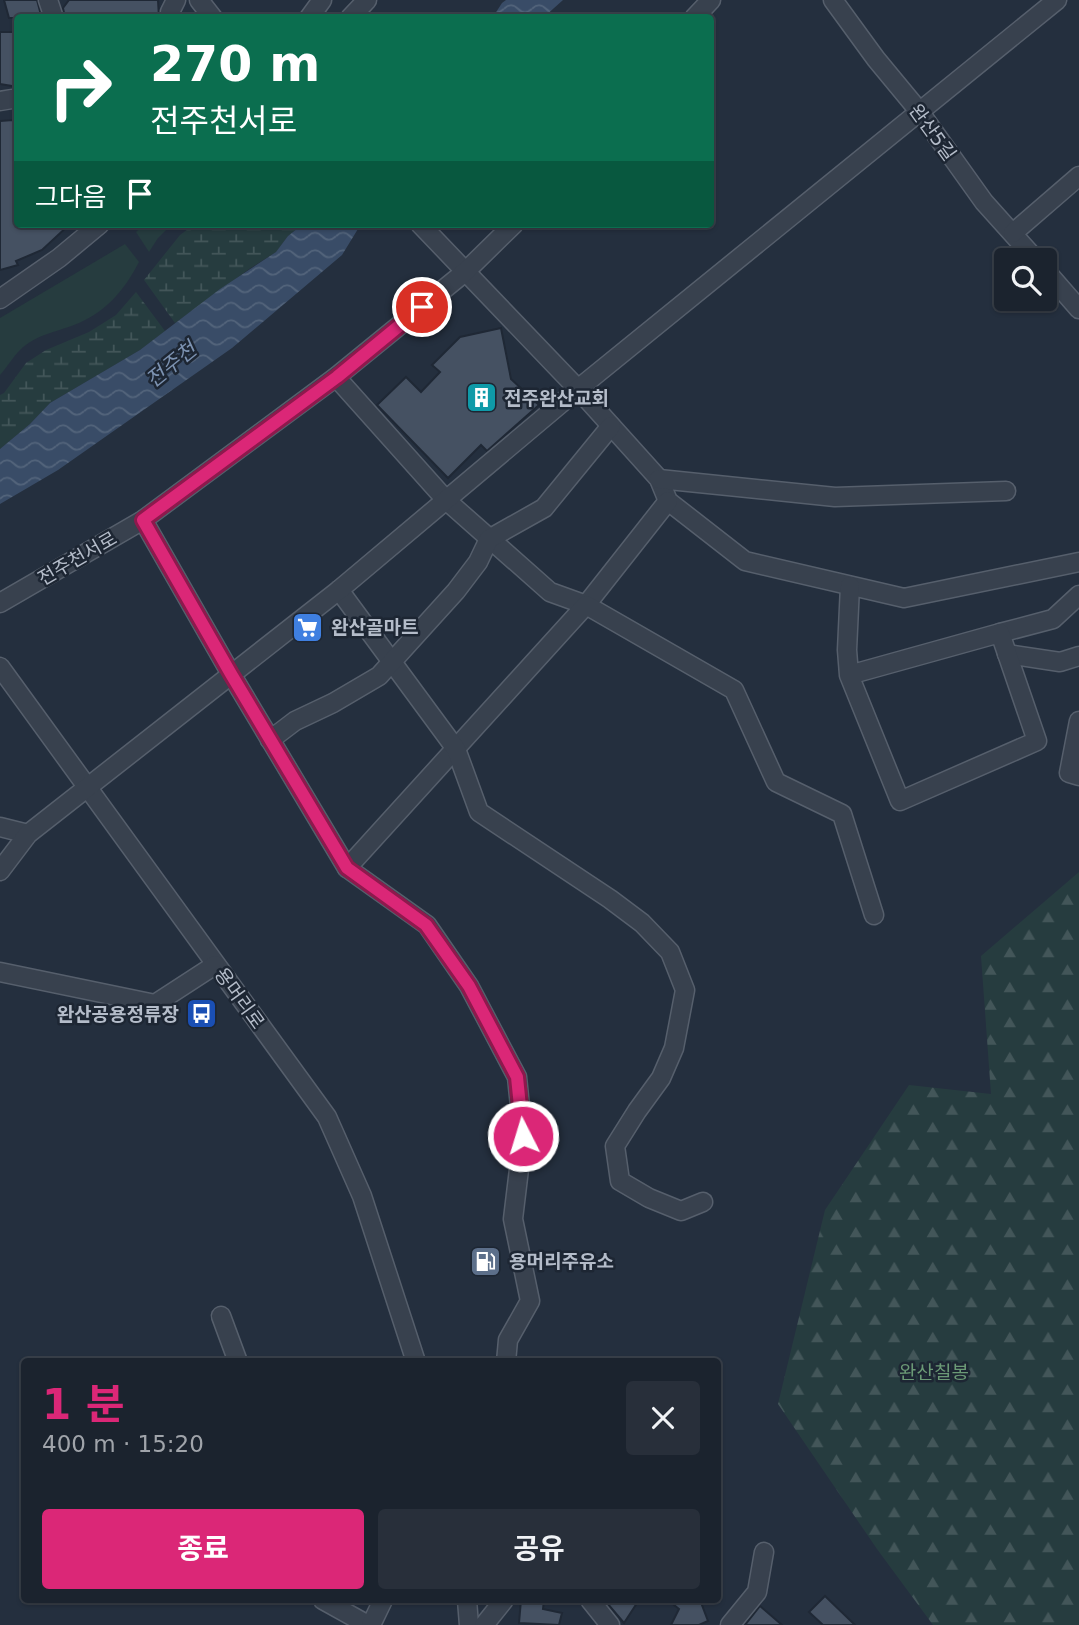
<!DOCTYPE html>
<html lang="ko">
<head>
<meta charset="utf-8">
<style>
  :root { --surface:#1b232e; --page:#282f3a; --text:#f1f3f6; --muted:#a0a4aa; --line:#39404a; --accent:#db2777 }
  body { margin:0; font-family:"DejaVu Sans","Noto Sans KR",sans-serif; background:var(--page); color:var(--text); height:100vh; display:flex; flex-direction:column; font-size:26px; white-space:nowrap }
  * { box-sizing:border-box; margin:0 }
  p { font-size:23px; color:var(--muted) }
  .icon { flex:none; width:38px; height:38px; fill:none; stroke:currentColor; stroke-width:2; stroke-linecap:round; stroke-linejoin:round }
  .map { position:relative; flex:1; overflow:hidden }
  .panel { position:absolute; left:21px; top:1358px; width:700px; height:245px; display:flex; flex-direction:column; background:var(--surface); border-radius:7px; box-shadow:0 2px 5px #0004,0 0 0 2px var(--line) }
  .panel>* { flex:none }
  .top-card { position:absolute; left:14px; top:14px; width:700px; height:214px; border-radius:7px; box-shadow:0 2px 5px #0004,0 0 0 2px var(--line); background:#0b6e4f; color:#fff; overflow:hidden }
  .tools { position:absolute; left:994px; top:248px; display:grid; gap:14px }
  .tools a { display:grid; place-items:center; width:63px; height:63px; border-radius:7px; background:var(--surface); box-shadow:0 2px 5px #0004,0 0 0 2px var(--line); font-size:35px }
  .pin { position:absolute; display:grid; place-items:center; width:60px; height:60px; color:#fff; margin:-30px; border:4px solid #fff; border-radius:50%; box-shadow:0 2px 7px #0007 }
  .me { position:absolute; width:77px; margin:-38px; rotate:355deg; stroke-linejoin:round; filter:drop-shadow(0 0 5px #0008) }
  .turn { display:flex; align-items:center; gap:24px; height:147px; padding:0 21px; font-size:32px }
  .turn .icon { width:91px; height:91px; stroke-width:2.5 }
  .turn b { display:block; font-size:49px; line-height:60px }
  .then { display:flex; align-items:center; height:66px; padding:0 21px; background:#0003; gap:14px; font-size:26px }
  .round { display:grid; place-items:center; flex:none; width:74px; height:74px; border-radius:7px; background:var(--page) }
  .summary { display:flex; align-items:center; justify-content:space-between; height:119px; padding:0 21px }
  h1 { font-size:42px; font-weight:700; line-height:52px; color:var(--accent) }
  .button { display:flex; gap:14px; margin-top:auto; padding:14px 21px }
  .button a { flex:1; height:80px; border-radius:7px; background:var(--accent); color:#fff; font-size:28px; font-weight:700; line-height:80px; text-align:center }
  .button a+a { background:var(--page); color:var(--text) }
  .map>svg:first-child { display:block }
  .grass { fill:#263c3f }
  .forest { fill:url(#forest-firs) }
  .wetland { fill:url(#wetland-marsh) }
  .water { fill:url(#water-waves) }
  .building { fill:#455162; stroke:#1f2835; stroke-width:2 }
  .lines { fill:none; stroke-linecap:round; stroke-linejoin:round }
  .minor-casing { stroke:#565f6c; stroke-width:21 }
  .minor { stroke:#38414e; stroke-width:18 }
  .route-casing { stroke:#8e194d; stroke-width:18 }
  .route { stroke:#db2777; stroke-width:12 }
  .labels { text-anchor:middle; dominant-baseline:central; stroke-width:5; stroke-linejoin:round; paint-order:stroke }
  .street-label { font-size:19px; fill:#b4bcc9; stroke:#1d2633 }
  .poi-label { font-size:19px; font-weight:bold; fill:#b4bcc9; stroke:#1d2633; text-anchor:start }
  .park-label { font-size:19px; fill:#6b9a76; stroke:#1d2633 }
  .water-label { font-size:21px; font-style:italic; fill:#7c92b1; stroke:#1d2633 }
</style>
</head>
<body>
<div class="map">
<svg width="1079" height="1625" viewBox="0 0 1079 1625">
  <defs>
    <pattern id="forest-firs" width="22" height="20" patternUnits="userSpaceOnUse" patternTransform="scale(1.75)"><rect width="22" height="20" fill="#263c3f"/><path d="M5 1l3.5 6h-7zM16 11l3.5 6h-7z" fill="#435659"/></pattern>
    <pattern id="wetland-marsh" width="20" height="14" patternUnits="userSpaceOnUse" patternTransform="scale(1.75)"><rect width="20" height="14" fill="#263c3f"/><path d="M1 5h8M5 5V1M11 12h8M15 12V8" fill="none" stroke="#435659"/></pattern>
    <pattern id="water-waves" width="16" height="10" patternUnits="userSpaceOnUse" patternTransform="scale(1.75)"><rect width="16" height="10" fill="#394c67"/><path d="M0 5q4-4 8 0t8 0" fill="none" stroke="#53647b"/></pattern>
  </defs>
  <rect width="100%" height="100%" fill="#242f3e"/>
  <g class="grass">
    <path d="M145,224H172L158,238L149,252L136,232Z"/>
    <path d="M125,244L139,262C124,291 105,313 74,325C56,332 35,335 20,350C13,357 7,367 0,375V318Z"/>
  </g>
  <path class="forest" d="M1079,872V1625H933L877,1549L778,1404L825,1210L909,1085L991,1094L981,956Z"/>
  <g class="wetland">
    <path d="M195,224H303L288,236L276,252L249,269L175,323L144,280L180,235Z"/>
    <path d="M136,292L165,331L140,350L50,403L30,424L0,449V395L4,393L26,363L46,350L89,332L116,315Z"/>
  </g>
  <g class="water">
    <path d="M506,0H563L544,17H493L502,3Z"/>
    <path d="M303,224H361L342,255L232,348L58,470L0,504V449L30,424L50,403L140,350L220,289L276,252L288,236Z"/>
  </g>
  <g class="building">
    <path d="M4,0H37L41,15L34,18H9Z"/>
    <path d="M69,0H158L159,18H65L63,8Z"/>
    <path d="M0,32H18V87L0,84Z"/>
    <path d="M13,120V126L18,125V224H70L42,250L16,261L18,265L0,270V121Z"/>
    <path d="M501,328L511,379L539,405L487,451L481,445L448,478L377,405L406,377L421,392L440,372L432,365L460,337Z"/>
    <path d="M825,1596L855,1625H823L809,1612Z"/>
    <path d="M521,1600H544L543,1609L562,1613L559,1625L519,1623Z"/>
    <path d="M609,1600H639L624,1623L607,1603Z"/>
    <path d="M668,1600H700L708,1621L699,1625H671L679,1609Z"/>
    <path d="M760,1606L782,1625H745Z"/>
  </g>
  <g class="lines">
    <defs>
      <g id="minor">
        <path d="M48,0L54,18"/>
        <path d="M199,0L213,18"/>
        <path d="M833,0L876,59L919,111L984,202L1037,261"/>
        <path d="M171,18L170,12L176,0"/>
        <path d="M309,18L322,0"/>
        <path d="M350,18L367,0"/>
        <path d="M694,18L711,0"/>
        <path d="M0,101L12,99"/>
        <path d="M420,224L578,389L659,479L668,501L745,561L904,598L1079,562"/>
        <path d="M1013,233L1079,176"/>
        <path d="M1045,270L1079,309"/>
        <path d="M0,299L59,258L100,224"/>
        <path d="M336,377L446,500L550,592L586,605L668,501"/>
        <path d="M659,479L835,497L1006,491"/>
        <path d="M143,520L231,674L347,868L586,605L734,690L776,782L842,814L874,915"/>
        <path d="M339,590L456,749L479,812L610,899L642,923L670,952L685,990L674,1048L661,1078L637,1111L615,1146L620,1181L649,1198L681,1211L703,1202"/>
        <path d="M0,603L143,520L336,377L465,272L514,224"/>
        <path d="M1000,633L1053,619L1079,595"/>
        <path d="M1007,654L1060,662L1079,656"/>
        <path d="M0,667L327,1117L362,1196L416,1362"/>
        <path d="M849,675L1000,633L1037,741L900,801L849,675L847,650L850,586"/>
        <path d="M1079,721L1069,773L1079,776"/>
        <path d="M270,740L295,721L333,703L379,676L456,591L478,562L489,539L544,508L611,426"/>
        <path d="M0,827L28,834"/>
        <path d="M347,868L427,925L469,986L517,1077L523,1136L513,1219L530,1301L508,1340L506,1362"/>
        <path d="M0,871L28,834L339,590L578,389L1057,0"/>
        <path d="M0,972L155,1004L215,965"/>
        <path d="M221,1316L238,1362"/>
        <path d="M323,1600L368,1625"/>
        <path d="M467,1600L469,1625"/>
        <path d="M590,1600L610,1625"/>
        <path d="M371,1625L383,1600"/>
        <path d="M484,1625L504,1600"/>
        <path d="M730,1625L757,1592L764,1552"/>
      </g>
    </defs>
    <use href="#minor" class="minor-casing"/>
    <use href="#minor" class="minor"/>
  </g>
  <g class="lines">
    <defs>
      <path id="route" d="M422,307L337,377L143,520L231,674L347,868L426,925L469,986L517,1077L523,1136"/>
    </defs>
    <use href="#route" class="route-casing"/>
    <use href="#route" class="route"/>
  </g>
  <defs>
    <symbol id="building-square" viewBox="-11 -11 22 22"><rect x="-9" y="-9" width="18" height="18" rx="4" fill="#0f9aa8" stroke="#1d2633"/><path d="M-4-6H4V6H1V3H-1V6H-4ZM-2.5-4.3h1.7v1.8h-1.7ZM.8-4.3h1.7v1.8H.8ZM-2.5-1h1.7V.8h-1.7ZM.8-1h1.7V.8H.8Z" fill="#fff"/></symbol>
    <symbol id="supermarket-square" viewBox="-11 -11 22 22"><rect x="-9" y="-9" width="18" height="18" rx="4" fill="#3f7fe0" stroke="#1d2633"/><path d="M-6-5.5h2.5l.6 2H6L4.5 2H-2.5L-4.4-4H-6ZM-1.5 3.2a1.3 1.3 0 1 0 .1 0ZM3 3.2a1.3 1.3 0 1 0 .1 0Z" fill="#fff"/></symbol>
    <symbol id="bus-square" viewBox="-11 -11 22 22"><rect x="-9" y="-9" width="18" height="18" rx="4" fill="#1a4fb4" stroke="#1d2633"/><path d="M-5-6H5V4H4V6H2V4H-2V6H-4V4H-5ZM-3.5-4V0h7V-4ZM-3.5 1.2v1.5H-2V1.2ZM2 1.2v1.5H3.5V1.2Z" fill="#fff"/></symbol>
    <symbol id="fuel-square" viewBox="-11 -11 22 22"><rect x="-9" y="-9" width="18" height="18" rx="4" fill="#5c6f8a" stroke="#1d2633"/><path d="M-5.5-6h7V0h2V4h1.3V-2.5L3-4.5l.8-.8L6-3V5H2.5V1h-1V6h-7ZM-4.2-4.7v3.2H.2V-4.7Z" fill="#fff"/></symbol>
  </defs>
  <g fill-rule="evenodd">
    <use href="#building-square" x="464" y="380" width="35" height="35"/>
    <use href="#supermarket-square" x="290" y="610" width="35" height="35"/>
    <use href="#bus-square" x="184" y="996" width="35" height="35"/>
    <use href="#fuel-square" x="468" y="1244" width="35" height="35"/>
  </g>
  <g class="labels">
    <g class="street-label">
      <text transform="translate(933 132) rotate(54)">완산5길</text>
      <text transform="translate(77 558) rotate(-30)">전주천서로</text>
      <text transform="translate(240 998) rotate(54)">용머리로</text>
    </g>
    <g class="poi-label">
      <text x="504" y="398">전주완산교회</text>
      <text x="331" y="627">완산골마트</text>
      <text x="179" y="1014" text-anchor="end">완산공용정류장</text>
      <text x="509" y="1261">용머리주유소</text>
    </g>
    <g class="park-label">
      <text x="934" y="1372">완산칠봉</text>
    </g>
    <g class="water-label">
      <text transform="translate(171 365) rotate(-39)">전주천</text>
    </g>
  </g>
</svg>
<div class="tools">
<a><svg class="icon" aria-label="search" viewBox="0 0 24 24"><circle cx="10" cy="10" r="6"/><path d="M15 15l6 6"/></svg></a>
</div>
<div class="pin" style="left:422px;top:307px;background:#d93025"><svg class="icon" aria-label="arrive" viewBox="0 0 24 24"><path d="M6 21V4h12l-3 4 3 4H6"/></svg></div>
<svg class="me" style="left:523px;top:1136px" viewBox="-20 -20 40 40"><circle r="17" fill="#db2777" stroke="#fff" stroke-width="3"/><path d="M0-11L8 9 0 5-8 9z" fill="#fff"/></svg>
<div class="top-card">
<div class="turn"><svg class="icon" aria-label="right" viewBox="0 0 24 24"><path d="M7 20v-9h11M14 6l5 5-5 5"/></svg><div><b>270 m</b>전주천서로</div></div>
<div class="then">그다음<svg class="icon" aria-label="arrive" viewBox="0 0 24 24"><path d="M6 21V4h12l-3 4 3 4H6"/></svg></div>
</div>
<section class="panel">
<div class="summary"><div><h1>1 분</h1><p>400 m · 15:20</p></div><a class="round"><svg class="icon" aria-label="close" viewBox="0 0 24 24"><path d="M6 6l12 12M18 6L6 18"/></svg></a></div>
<div class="button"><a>종료</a><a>공유</a></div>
</section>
</div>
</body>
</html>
